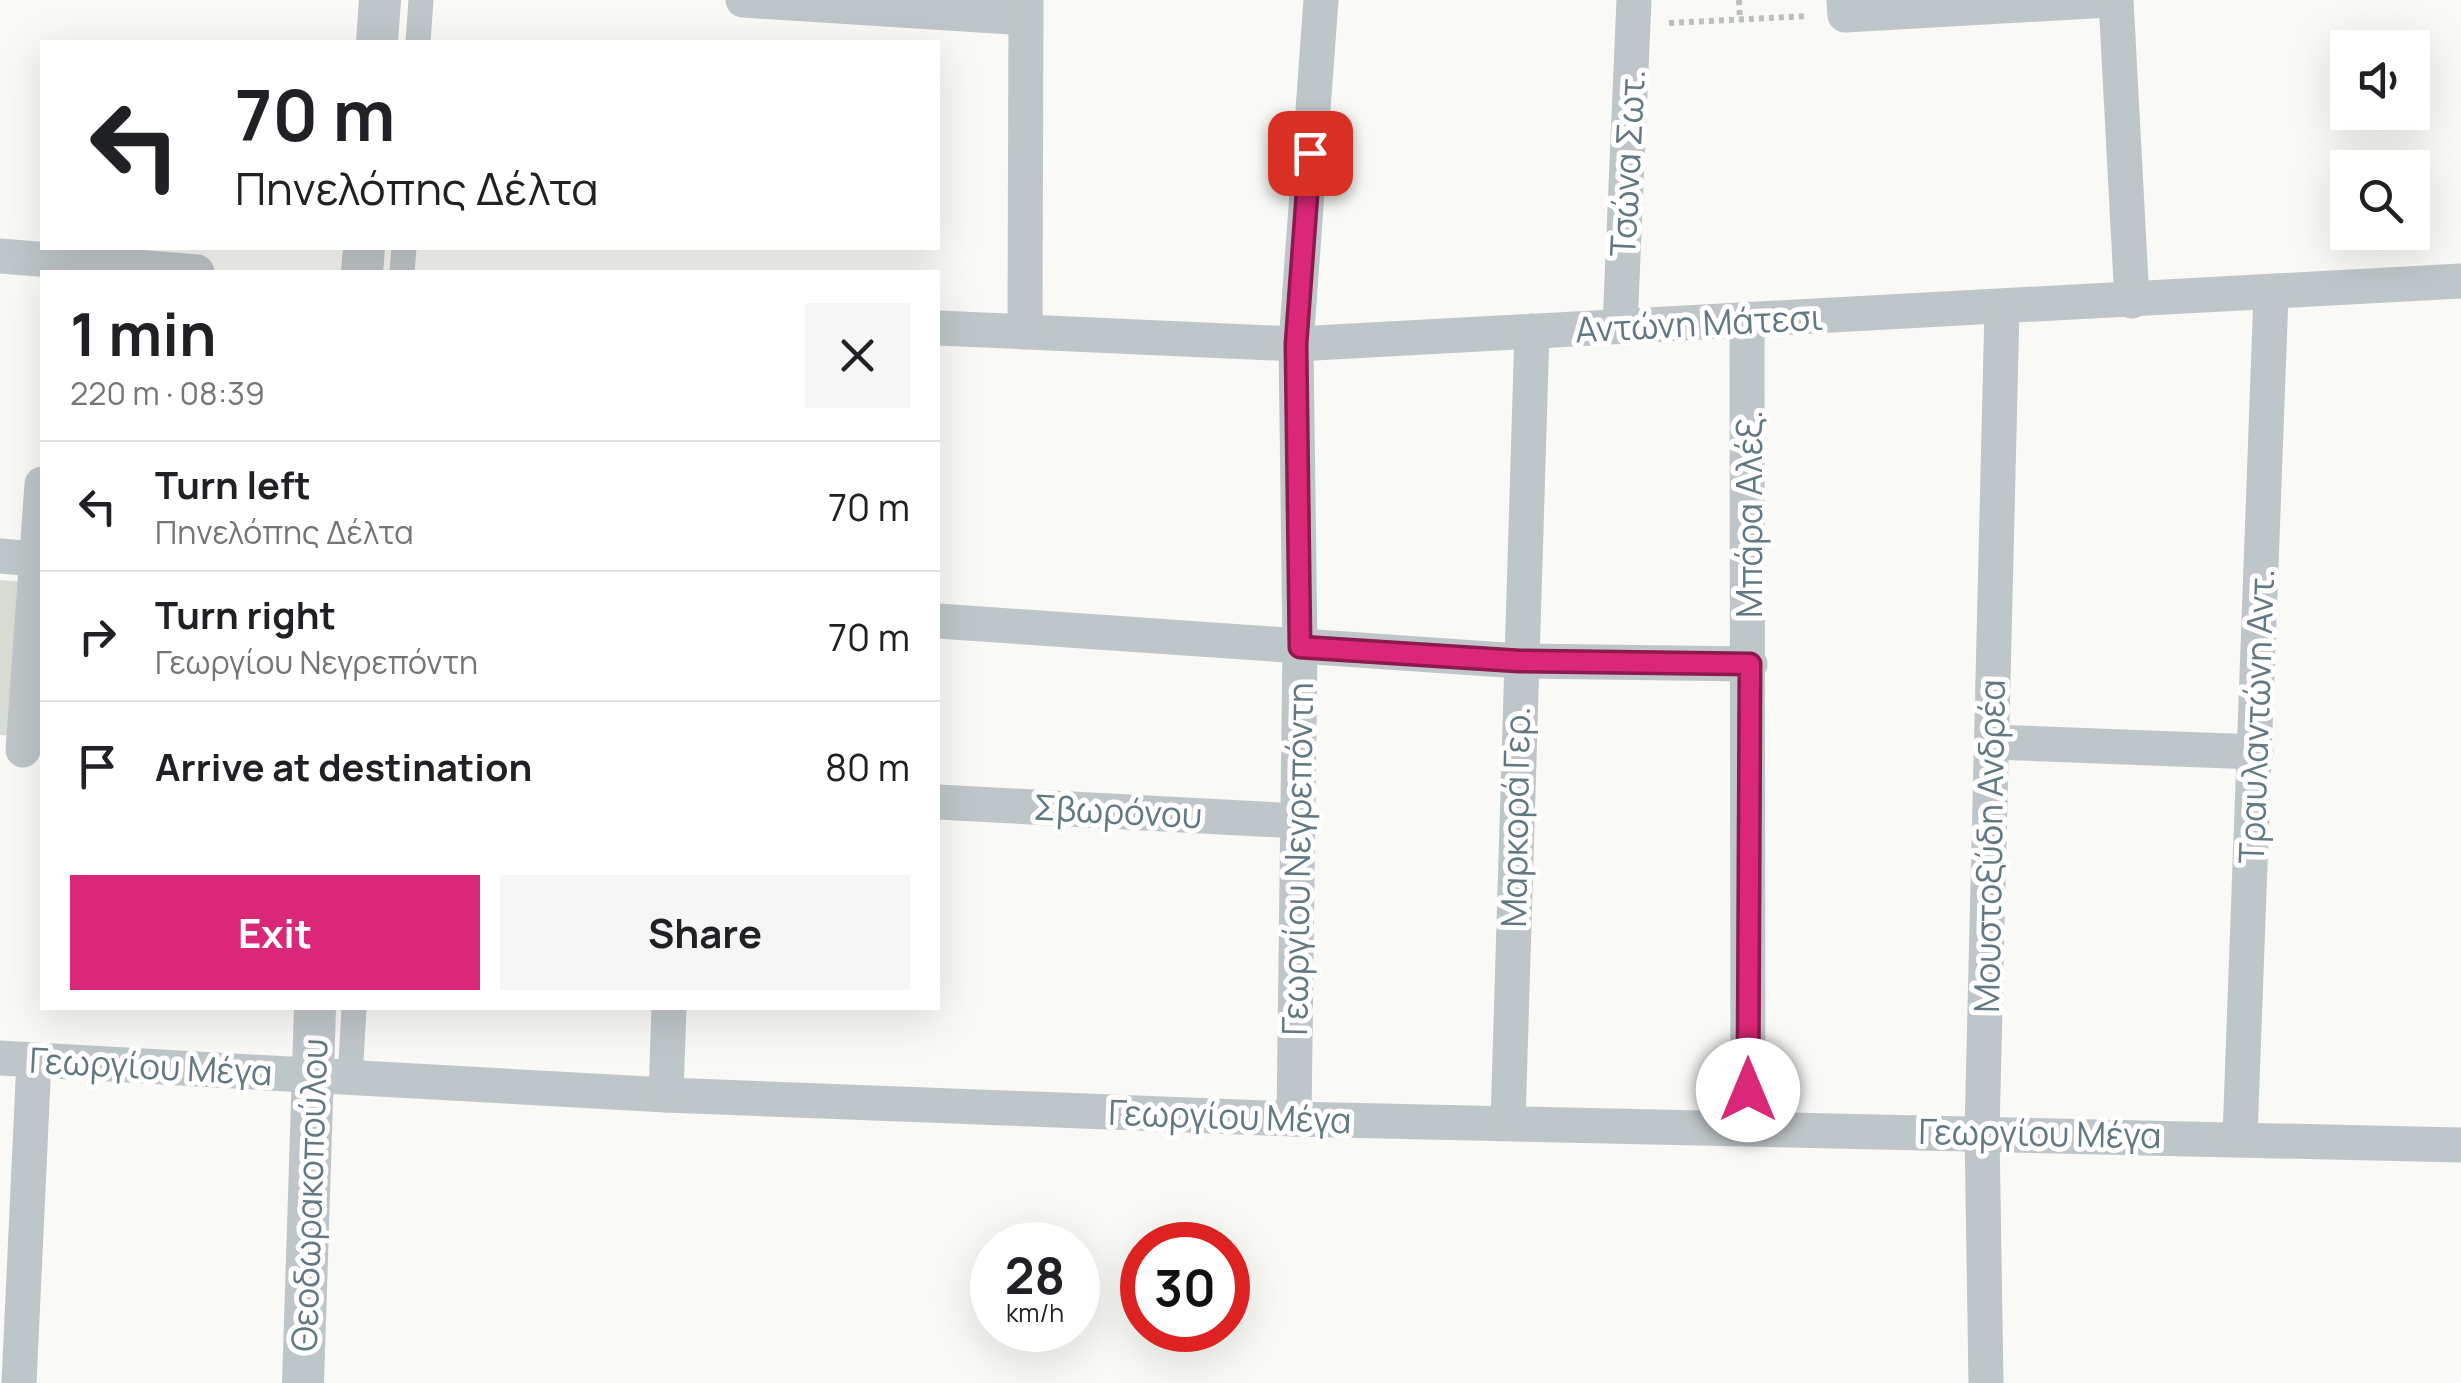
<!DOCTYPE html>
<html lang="en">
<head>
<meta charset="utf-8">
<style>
  :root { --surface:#fff; --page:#f6f6f6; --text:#202124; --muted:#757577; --line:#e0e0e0; --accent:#db2777 }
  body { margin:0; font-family:Manrope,sans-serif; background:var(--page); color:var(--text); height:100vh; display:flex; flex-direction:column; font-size:38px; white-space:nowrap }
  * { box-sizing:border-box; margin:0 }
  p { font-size:32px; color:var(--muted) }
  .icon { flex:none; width:55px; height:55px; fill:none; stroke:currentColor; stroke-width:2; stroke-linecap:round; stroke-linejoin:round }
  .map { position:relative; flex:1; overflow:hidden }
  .side { position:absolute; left:40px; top:270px; width:900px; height:740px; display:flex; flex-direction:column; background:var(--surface); border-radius:0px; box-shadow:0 10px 40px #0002 }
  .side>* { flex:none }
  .banner { position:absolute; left:40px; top:40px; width:900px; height:210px; border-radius:0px; box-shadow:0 10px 40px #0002; background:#fff; color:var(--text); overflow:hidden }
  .controls { position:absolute; left:2330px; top:30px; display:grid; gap:20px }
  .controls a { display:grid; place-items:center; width:100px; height:100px; border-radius:0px; background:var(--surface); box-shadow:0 10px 40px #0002; font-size:50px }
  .speed { position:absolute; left:970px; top:1222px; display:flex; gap:20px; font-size:50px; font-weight:700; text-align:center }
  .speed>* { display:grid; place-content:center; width:130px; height:130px; border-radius:50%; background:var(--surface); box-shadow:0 10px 40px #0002; line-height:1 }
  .speed small { font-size:25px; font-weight:400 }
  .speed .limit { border:15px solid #d22; background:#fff; color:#111 }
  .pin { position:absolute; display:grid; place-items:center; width:85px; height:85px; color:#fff; margin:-42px; border-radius:20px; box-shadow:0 5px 15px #0006 }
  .me { position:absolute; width:110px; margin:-55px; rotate:0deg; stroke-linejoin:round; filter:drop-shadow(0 0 8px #0008) }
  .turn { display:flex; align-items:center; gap:35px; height:210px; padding:0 30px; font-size:45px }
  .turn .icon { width:130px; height:130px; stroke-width:2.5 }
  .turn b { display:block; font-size:70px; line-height:85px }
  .round { display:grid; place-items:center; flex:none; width:105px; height:105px; border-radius:0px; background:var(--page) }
  .summary { display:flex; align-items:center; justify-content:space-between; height:170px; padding:0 30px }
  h1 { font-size:60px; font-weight:700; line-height:75px }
  .cta { display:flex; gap:20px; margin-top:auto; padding:20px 30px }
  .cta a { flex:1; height:115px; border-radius:0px; background:var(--accent); color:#fff; font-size:40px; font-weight:700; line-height:115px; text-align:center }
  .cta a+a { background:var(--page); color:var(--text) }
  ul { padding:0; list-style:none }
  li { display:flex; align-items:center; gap:30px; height:130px; padding:0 30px; border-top:2px solid var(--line) }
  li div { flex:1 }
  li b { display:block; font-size:38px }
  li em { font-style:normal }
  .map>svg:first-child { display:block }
  .green { fill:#d9ded5 }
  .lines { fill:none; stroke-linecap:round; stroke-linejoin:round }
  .path { stroke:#babfc1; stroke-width:6; stroke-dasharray:5 5; stroke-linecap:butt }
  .pedestrian { stroke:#bfc6c9; stroke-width:25 }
  .minor { stroke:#bfc6c9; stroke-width:35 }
  .tertiary { stroke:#bfc6c9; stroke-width:42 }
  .route-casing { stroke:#8e194d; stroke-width:25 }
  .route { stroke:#db2777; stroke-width:18 }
  .labels { text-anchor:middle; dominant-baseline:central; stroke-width:10; stroke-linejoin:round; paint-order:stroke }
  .street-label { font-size:35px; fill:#627983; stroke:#fff }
</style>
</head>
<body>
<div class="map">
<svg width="2461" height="1383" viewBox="0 0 2461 1383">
  <rect width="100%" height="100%" fill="#f9f9f6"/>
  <path class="green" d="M0,580L25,582L13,736L0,735Z"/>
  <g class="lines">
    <g class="path">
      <path d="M1739,0L1740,20"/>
      <path d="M1669,23L1807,16"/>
    </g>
    <g class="pedestrian">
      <path d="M418,42L421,0"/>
      <path d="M402,272L404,248"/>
      <path d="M350,1080L354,1008"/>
    </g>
    <g class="minor">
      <path d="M743,0L1025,18"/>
      <path d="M1844,0L1845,15L2109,0"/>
      <path d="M2116,0L2132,301"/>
      <path d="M0,256L197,272"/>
      <path d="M1747,319L1748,1128"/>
      <path d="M1620,326L1634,0"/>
      <path d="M938,328L1296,344L2461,281"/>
      <path d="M1025,332L1026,0"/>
      <path d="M0,556L35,559"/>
      <path d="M938,621L1519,661L1750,664"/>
      <path d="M1992,742L2256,752"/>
      <path d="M23,750L42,484"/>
      <path d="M938,802L1298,821"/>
      <path d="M0,1058L666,1095L1294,1119L2461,1145"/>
      <path d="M666,1095L669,1008"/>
      <path d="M1294,1119L1300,647L1296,344L1321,0"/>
      <path d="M1508,1122L1532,331"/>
      <path d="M2240,1137L2271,294"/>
      <path d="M19,1383L34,1060"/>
      <path d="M1986,1383L1982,1132L2002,309"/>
    </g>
    <g class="tertiary">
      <path d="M377,42L380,0"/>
      <path d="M362,272L364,248"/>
      <path d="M303,1383L315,1008"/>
    </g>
  </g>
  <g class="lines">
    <defs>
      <path id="route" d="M1310,153L1296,344L1300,647L1519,661L1750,664L1748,1090"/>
    </defs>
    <use href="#route" class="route-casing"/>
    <use href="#route" class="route"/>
  </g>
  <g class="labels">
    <g class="street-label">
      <text transform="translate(1627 163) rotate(-87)">Τσώνα Σωτ.</text>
      <text transform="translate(1699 323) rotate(-3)">Αντώνη Μάτεσι</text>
      <text transform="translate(1749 514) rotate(-90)">Μπάρα Αλέξ.</text>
      <text transform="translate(2256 716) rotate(-88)">Τραυλαντώνη Αντ.</text>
      <text transform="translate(1118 811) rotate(3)">Σβωρόνου</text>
      <text transform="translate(1515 817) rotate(-89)">Μαρκορά Γερ.</text>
      <text transform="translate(1989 846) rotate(-89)">Μουστοξύδη Ανδρέα</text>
      <text transform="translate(1297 859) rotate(-89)">Γεωργίου Νεγρεπόντη</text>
      <text transform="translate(151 1066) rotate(3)">Γεωργίου Μέγα</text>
      <text transform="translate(1230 1116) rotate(2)">Γεωργίου Μέγα</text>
      <text transform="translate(2040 1133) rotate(1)">Γεωργίου Μέγα</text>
      <text transform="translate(309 1195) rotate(-88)">Θεοδωρακοπούλου</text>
    </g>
  </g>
</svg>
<div class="controls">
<a><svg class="icon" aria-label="sound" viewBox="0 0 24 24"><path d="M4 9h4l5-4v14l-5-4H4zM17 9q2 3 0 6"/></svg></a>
<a><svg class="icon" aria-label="search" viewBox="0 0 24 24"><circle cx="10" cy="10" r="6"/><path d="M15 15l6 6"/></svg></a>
</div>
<div class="speed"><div>28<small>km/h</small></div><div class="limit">30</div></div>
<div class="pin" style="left:1310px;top:153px;background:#d93025"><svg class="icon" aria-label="arrive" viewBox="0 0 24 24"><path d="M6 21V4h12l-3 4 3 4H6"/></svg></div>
<svg class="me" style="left:1748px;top:1090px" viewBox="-20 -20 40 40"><circle r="19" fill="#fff"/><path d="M0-13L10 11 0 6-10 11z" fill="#db2777"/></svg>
<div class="banner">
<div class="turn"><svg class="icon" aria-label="left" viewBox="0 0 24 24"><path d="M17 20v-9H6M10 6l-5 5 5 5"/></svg><div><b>70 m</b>Πηνελόπης Δέλτα</div></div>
</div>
<section class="side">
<div class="summary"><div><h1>1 min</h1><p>220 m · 08:39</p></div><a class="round"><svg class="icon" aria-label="close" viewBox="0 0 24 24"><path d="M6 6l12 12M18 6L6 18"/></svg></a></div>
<ul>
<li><svg class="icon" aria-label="left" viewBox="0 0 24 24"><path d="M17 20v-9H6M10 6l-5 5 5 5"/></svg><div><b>Turn left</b><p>Πηνελόπης Δέλτα</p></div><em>70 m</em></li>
<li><svg class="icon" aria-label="right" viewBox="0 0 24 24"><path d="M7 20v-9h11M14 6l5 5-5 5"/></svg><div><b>Turn right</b><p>Γεωργίου Νεγρεπόντη</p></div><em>70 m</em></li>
<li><svg class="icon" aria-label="arrive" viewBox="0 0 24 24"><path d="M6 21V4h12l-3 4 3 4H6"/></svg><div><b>Arrive at destination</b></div><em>80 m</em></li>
</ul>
<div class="cta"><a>Exit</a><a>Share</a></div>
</section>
</div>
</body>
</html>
